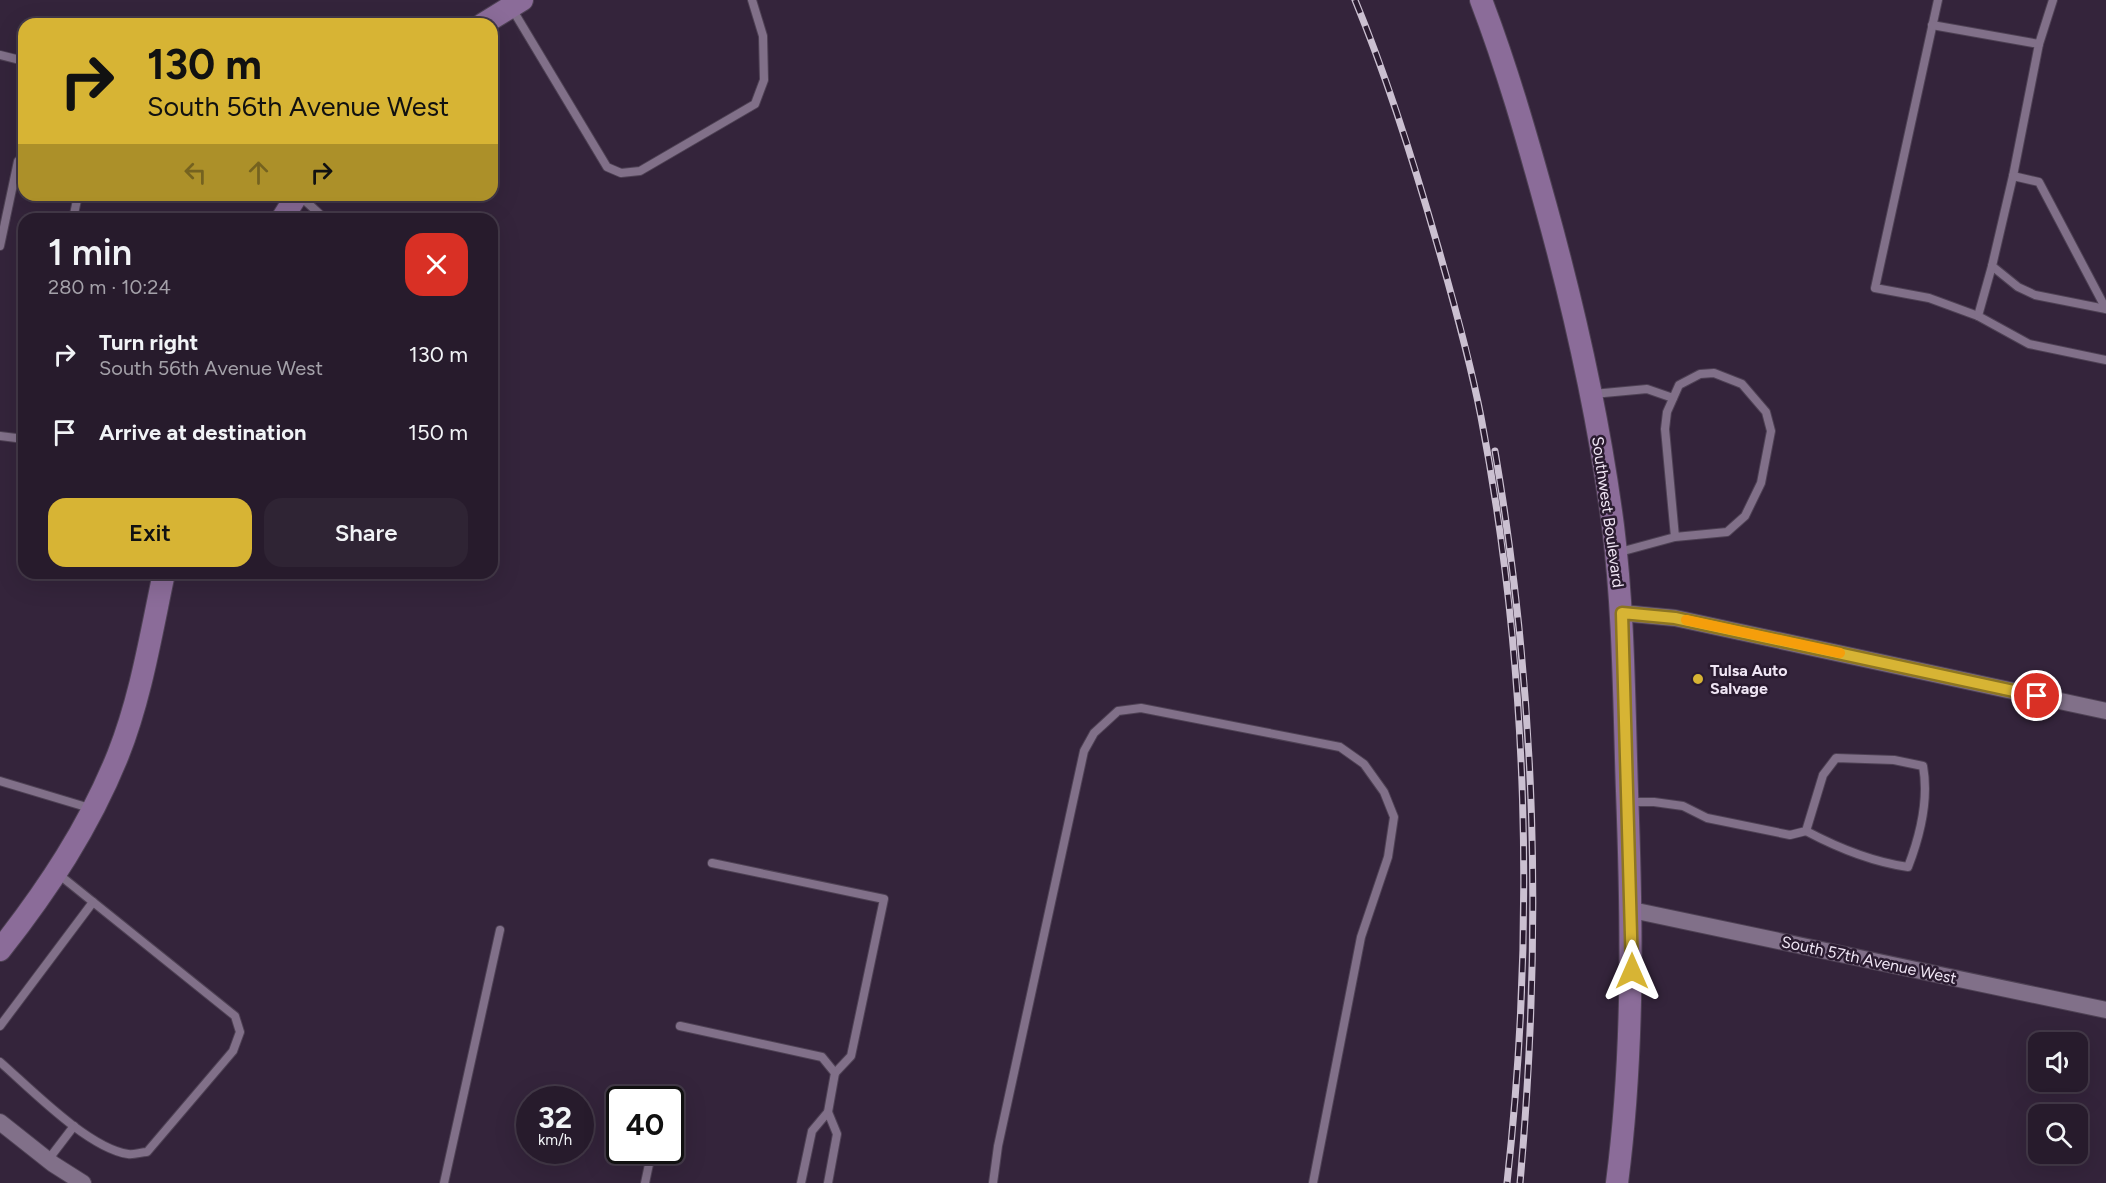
<!DOCTYPE html>
<html lang="en">
<head>
<meta charset="utf-8">
<style>
  :root { --surface:#271b2c; --page:#2f2434; --text:#f1f3f6; --muted:#a4a1a9; --line:#433948; --accent:#d7b434 }
  body { margin:0; font-family:Figtree,sans-serif; background:var(--page); color:var(--text); height:100vh; display:flex; flex-direction:column; font-size:22px; white-space:nowrap }
  * { box-sizing:border-box; margin:0 }
  p { font-size:20px; color:var(--muted) }
  .icon { flex:none; width:33px; height:33px; fill:none; stroke:currentColor; stroke-width:2; stroke-linecap:round; stroke-linejoin:round }
  .map { position:relative; flex:1; overflow:hidden }
  .sheet { position:absolute; left:18px; top:213px; width:480px; height:366px; display:flex; flex-direction:column; background:var(--surface); border-radius:18px; box-shadow:0 6px 24px #0002,0 0 0 2px var(--line) }
  .sheet>* { flex:none }
  .top-card { position:absolute; left:18px; top:18px; width:480px; height:183px; border-radius:18px; box-shadow:0 6px 24px #0002,0 0 0 2px var(--line); background:#d7b434; color:#111; overflow:hidden }
  .tools { position:absolute; left:2028px; top:1032px; display:grid; gap:12px }
  .tools a { display:grid; place-items:center; width:60px; height:60px; border-radius:12px; background:var(--surface); box-shadow:0 6px 24px #0002,0 0 0 2px var(--line); font-size:30px }
  .speed { position:absolute; left:516px; top:1086px; display:flex; gap:12px; font-size:30px; font-weight:700; text-align:center }
  .speed>* { display:grid; place-content:center; width:78px; height:78px; border-radius:50%; background:var(--surface); box-shadow:0 6px 24px #0002,0 0 0 2px var(--line); line-height:1 }
  .speed small { font-size:15px; font-weight:400 }
  .speed .limit { border:3px solid #111; border-radius:9px; background:#fff; color:#111 }
  .pin { position:absolute; display:grid; place-items:center; width:51px; height:51px; color:#fff; margin:-26px; border:3px solid #fff; border-radius:50%; box-shadow:0 2px 6px #0007 }
  .me { position:absolute; width:66px; margin:-33px; rotate:0deg; stroke-linejoin:round; filter:drop-shadow(0 0 4px #0008) }
  .turn { display:flex; align-items:center; gap:21px; height:126px; padding:0 30px; font-size:27px }
  .turn .icon { width:78px; height:78px; stroke-width:2.5 }
  .turn b { display:block; font-size:42px; line-height:51px }
  .lanes { display:flex; align-items:center; height:57px; padding:0 30px; background:#0003; justify-content:center; gap:30px; direction:ltr }
  .lanes .off { opacity:.35 }
  .round { display:grid; place-items:center; flex:none; width:63px; height:63px; border-radius:18px; background:var(--page) }
  .headline { display:flex; align-items:center; justify-content:space-between; height:102px; padding:0 30px }
  h1 { font-size:36px; font-weight:600; line-height:45px }
  .primary-button { display:flex; gap:12px; margin-top:auto; padding:12px 30px }
  .primary-button a { flex:1; height:69px; border-radius:18px; background:var(--accent); color:#111; font-size:24px; font-weight:600; line-height:69px; text-align:center }
  .primary-button a+a { background:var(--page); color:var(--text) }
  ul { padding:0; list-style:none }
  li { display:flex; align-items:center; gap:18px; height:78px; padding:0 30px }
  li div { flex:1 }
  li b { display:block; font-size:22px }
  li em { font-style:normal }
  .map>svg:first-child { display:block }
  .lines { fill:none; stroke-linecap:round; stroke-linejoin:round }
  .lane-casing { stroke:#4e4154; stroke-width:10 }
  .street-casing { stroke:#4e4154; stroke-width:18 }
  .secondary-casing { stroke:#4e4154; stroke-width:24 }
  .lane { stroke:#817089; stroke-width:8 }
  .street { stroke:#817089; stroke-width:16 }
  .secondary { stroke:#8b6c99; stroke-width:22 }
  .rail-casing { stroke:#cbc0d1; stroke-width:7 }
  .rail { stroke:#2a1b30; stroke-width:4.5; stroke-dasharray:14; stroke-linecap:butt }
  .route-casing { stroke:#8c7522; stroke-width:15 }
  .route { stroke:#d7b434; stroke-width:10 }
  .slow { stroke:#f59e0b; stroke-width:10 }
  .poi-dot { fill:#d7b434; stroke:#2a1b30; stroke-width:2 }
  .labels { text-anchor:middle; dominant-baseline:central; stroke-width:5; stroke-linejoin:round; paint-order:stroke }
  .street-label { font-size:16px; fill:#efe5f4; stroke:#2a1b30 }
  .poi-label { font-size:16px; font-weight:bold; fill:#efe5f4; stroke:#2a1b30; text-anchor:start }
</style>
</head>
<body>
<div class="map">
<svg width="2106" height="1183" viewBox="0 0 2106 1183">
  <rect width="100%" height="100%" fill="#34243b"/>
  <g class="lines">
    <defs>
      <g id="lane">
        <path d="M1938,0L1875,288L1929,298L1978,316"/>
        <path d="M2053,0L2039,44L2013,176L1992,266L2018,287L2035,295L2106,309"/>
        <path d="M511,7L607,167L621,173L640,171L755,104L764,80L763,36L752,0"/>
        <path d="M1932,25L2039,44"/>
        <path d="M0,55L24,61"/>
        <path d="M2013,176L2039,182L2106,309"/>
        <path d="M299,195L325,219"/>
        <path d="M73,219L78,195"/>
        <path d="M0,246L18,161L24,156"/>
        <path d="M1992,266L1978,316L2029,344L2106,360"/>
        <path d="M1593,394L1647,389L1673,398"/>
        <path d="M0,436L24,439"/>
        <path d="M1616,553L1675,537L1727,532L1745,516L1761,483L1771,431L1766,412L1742,384L1714,373L1700,374L1679,385L1667,412L1665,429L1675,537"/>
        <path d="M0,781L93,809"/>
        <path d="M1628,802H1654L1683,806L1707,818L1790,835L1806,831C1838,848 1873,862 1908,867C1920,836 1929,799 1923,766L1894,760L1836,758L1823,775L1806,831"/>
        <path d="M712,863L884,899L851,1056L835,1073"/>
        <path d="M0,1026L93,902"/>
        <path d="M680,1026L822,1057L835,1073L828,1112"/>
        <path d="M0,1062C31,1089 88,1148 128,1154C134,1155 141,1152 147,1152L233,1051L240,1032L235,1016L57,873"/>
        <path d="M48,1160L74,1126"/>
        <path d="M444,1183L500,930"/>
        <path d="M645,1183L652,1150"/>
        <path d="M801,1183L812,1131L828,1112L837,1134L828,1183"/>
        <path d="M993,1183L998,1146L1084,751L1094,733L1118,711L1141,708L1340,747L1364,764L1384,792L1394,817L1388,857L1361,937L1313,1183"/>
      </g>
      <g id="street">
        <path d="M1622,613L1675,618L2106,711"/>
        <path d="M1632,910L2106,1010"/>
        <path d="M0,1122L53,1164L83,1183"/>
      </g>
      <g id="secondary">
        <path d="M1481,0C1507,68 1527,138 1546,207C1575,312 1599,419 1613,526C1624,614 1624,703 1627,791C1632,923 1634,1052 1617,1183"/>
        <path d="M483,24L522,0"/>
        <path d="M282,219L297,195"/>
        <path d="M0,950C48,889 89,827 118,755C141,697 151,634 164,573"/>
      </g>
    </defs>
    <use href="#lane" class="lane-casing"/>
    <use href="#street" class="street-casing"/>
    <use href="#secondary" class="secondary-casing"/>
    <use href="#lane" class="lane"/>
    <use href="#street" class="street"/>
    <use href="#secondary" class="secondary"/>
    <defs>
      <g id="rail">
        <path d="M1355,0C1388,80 1414,163 1438,247C1454,303 1470,360 1481,417C1529,668 1535,930 1507,1183"/>
        <path d="M1495,451C1537,698 1542,934 1520,1183"/>
      </g>
    </defs>
    <use href="#rail" class="rail-casing"/>
    <use href="#rail" class="rail"/>
  </g>
  <g class="lines">
    <defs>
      <path id="route" d="M1632,971L1622,613L1675,618L2037,696"/>
    </defs>
    <use href="#route" class="route-casing"/>
    <use href="#route" class="route"/>
    <path class="slow" d="M1686,620L1840,653"/>
  </g>
  <circle class="poi-dot" cx="1698" cy="679" r="6"/>
  <g class="labels">
    <g class="street-label">
      <text transform="translate(1608 512) rotate(82)">Southwest Boulevard</text>
      <text transform="translate(1869 960) rotate(12)">South 57th Avenue West</text>
    </g>
    <g class="poi-label">
      <text x="1710" y="670">Tulsa Auto<tspan x="1710" dy="18">Salvage</tspan></text>
    </g>
  </g>
</svg>
<div class="tools">
<a><svg class="icon" aria-label="sound" viewBox="0 0 24 24"><path d="M4 9h4l5-4v14l-5-4H4zM17 9q2 3 0 6"/></svg></a>
<a><svg class="icon" aria-label="search" viewBox="0 0 24 24"><circle cx="10" cy="10" r="6"/><path d="M15 15l6 6"/></svg></a>
</div>
<div class="speed"><div>32<small>km/h</small></div><div class="limit">40</div></div>
<div class="pin" style="left:2037px;top:696px;background:#d93025"><svg class="icon" aria-label="arrive" viewBox="0 0 24 24"><path d="M6 21V4h12l-3 4 3 4H6"/></svg></div>
<svg class="me" style="left:1632px;top:971px" viewBox="-20 -20 40 40"><path d="M0-17L14 15 0 8-14 15z" fill="#d7b434" stroke="#fff" stroke-width="4"/></svg>
<div class="top-card">
<div class="turn"><svg class="icon" aria-label="right" viewBox="0 0 24 24"><path d="M7 20v-9h11M14 6l5 5-5 5"/></svg><div><b>130 m</b>South 56th Avenue West</div></div>
<div class="lanes"><svg class="icon off" aria-label="left" viewBox="0 0 24 24"><path d="M17 20v-9H6M10 6l-5 5 5 5"/></svg><svg class="icon off" aria-label="ahead" viewBox="0 0 24 24"><path d="M12 20V5M6 11l6-6 6 6"/></svg><svg class="icon" aria-label="right" viewBox="0 0 24 24"><path d="M7 20v-9h11M14 6l5 5-5 5"/></svg></div>
</div>
<section class="sheet">
<div class="headline"><div><h1>1 min</h1><p>280 m · 10:24</p></div><a class="round" style="background:#d93025;color:#fff"><svg class="icon" aria-label="close" viewBox="0 0 24 24"><path d="M6 6l12 12M18 6L6 18"/></svg></a></div>
<ul>
<li><svg class="icon" aria-label="right" viewBox="0 0 24 24"><path d="M7 20v-9h11M14 6l5 5-5 5"/></svg><div><b>Turn right</b><p>South 56th Avenue West</p></div><em>130 m</em></li>
<li><svg class="icon" aria-label="arrive" viewBox="0 0 24 24"><path d="M6 21V4h12l-3 4 3 4H6"/></svg><div><b>Arrive at destination</b></div><em>150 m</em></li>
</ul>
<div class="primary-button"><a>Exit</a><a>Share</a></div>
</section>
</div>
</body>
</html>
